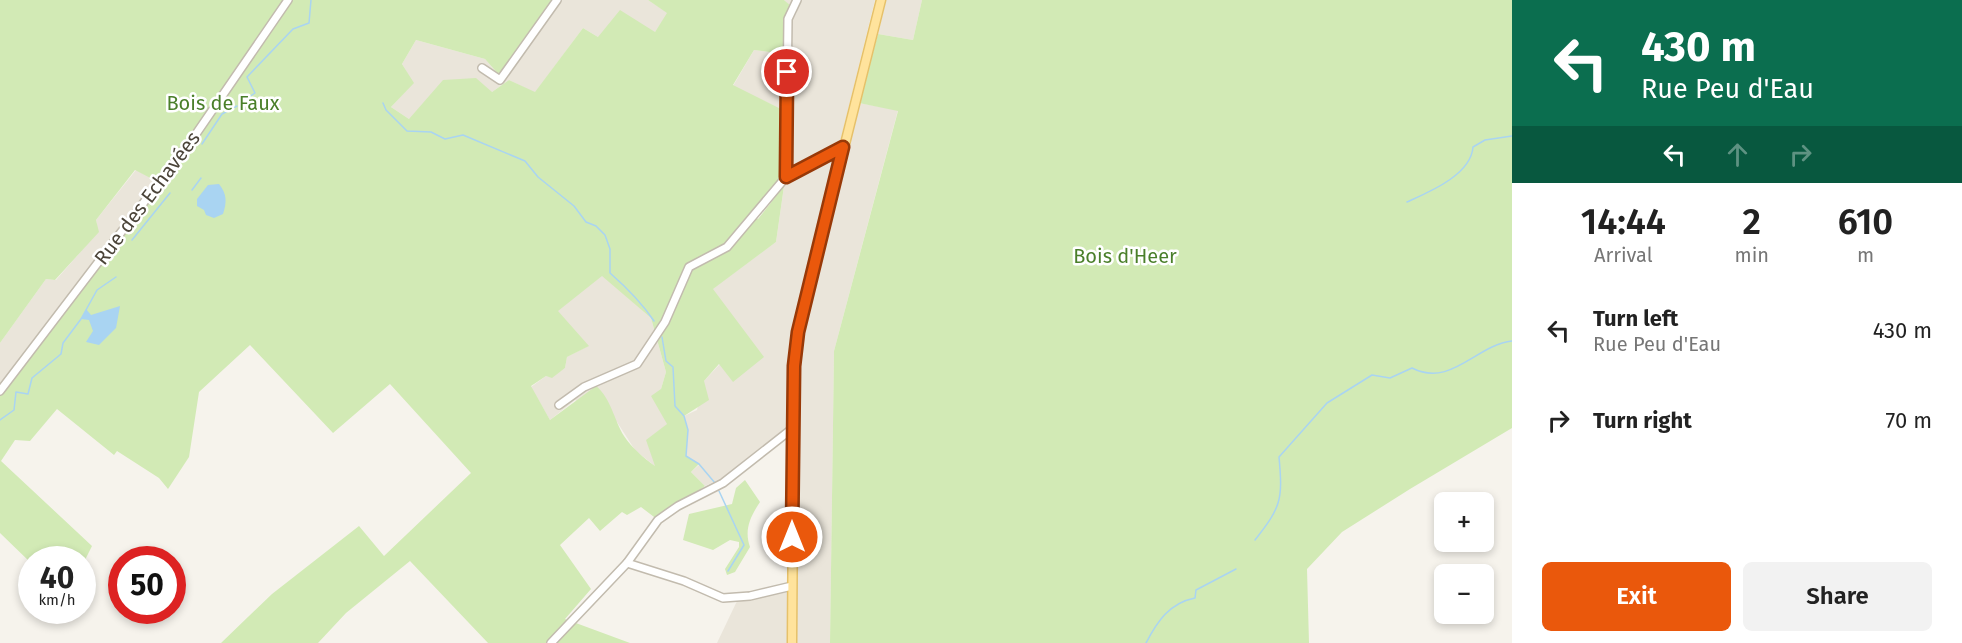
<!DOCTYPE html>
<html lang="en">
<head>
<meta charset="utf-8">
<style>
  :root { --surface:#fff; --page:#f2f2f2; --text:#222; --muted:#767676; --accent:#ea580c }
  body { margin:0; font-family:"Fira Sans",sans-serif; background:var(--page); color:var(--text); height:100vh; display:flex; flex-direction:column; font-size:22px; white-space:nowrap }
  * { box-sizing:border-box; margin:0 }
  p { font-size:20px; color:var(--muted) }
  .icon { flex:none; width:33px; height:33px; fill:none; stroke:currentColor; stroke-width:2; stroke-linecap:round; stroke-linejoin:round }
  .map { position:relative; flex:1; overflow:hidden }
  .panel { display:flex; flex-direction:column; background:var(--surface); width:450px }
  .panel>* { flex:none }
  .hud { background:#0b6e4f; color:#fff; overflow:hidden }
  .buttons { position:absolute; left:1434px; top:492px; display:grid; gap:12px }
  .buttons a { display:grid; place-items:center; width:60px; height:60px; border-radius:9px; background:var(--surface); box-shadow:0 3px 9px #0003; font-size:30px }
  .speed { position:absolute; left:18px; top:546px; display:flex; gap:12px; font-size:30px; font-weight:700; text-align:center }
  .speed>* { display:grid; place-content:center; width:78px; height:78px; border-radius:50%; background:var(--surface); box-shadow:0 3px 9px #0003; line-height:1 }
  .speed small { font-size:15px; font-weight:400 }
  .speed .limit { border:9px solid #d22; background:#fff; color:#111 }
  .pin { position:absolute; display:grid; place-items:center; width:51px; height:51px; color:#fff; margin:-26px; border:3px solid #fff; border-radius:50%; box-shadow:0 2px 6px #0007 }
  .me { position:absolute; width:66px; margin:-33px; rotate:0deg; stroke-linejoin:round; filter:drop-shadow(0 0 4px #0008) }
  .turn { display:flex; align-items:center; gap:21px; height:126px; padding:0 30px; font-size:27px }
  .turn .icon { width:78px; height:78px; stroke-width:2.5 }
  .turn b { display:block; font-size:42px; line-height:51px }
  .lanes { display:flex; align-items:center; height:57px; padding:0 30px; background:#0003; justify-content:center; gap:30px; direction:ltr }
  .lanes .off { opacity:.35 }
  .eta { display:flex; justify-content:space-evenly; align-items:center; height:102px; text-align:center }
  .eta b { font-size:36px; font-weight:600; line-height:42px }
  .cta { display:flex; gap:12px; margin-top:auto; padding:12px 30px }
  .cta a { flex:1; height:69px; border-radius:9px; background:var(--accent); color:#fff; font-size:24px; font-weight:600; line-height:69px; text-align:center }
  .cta a+a { background:var(--page); color:var(--text) }
  ul { padding:0; list-style:none }
  li { display:flex; align-items:center; gap:18px; height:90px; padding:0 30px }
  li div { flex:1 }
  li b { display:block; font-size:22px }
  li em { font-style:normal }
  main { display:flex; flex:1; min-height:0 }
  .map>svg:first-child { display:block }
  .residential { fill:#eae5da }
  .green { fill:#d2eab5; fill-rule:evenodd }
  .water { fill:#a9d4f2 }
  .lines { fill:none; stroke-linecap:round; stroke-linejoin:round }
  .stream { stroke:#a9d4f2; stroke-width:1.5 }
  .minor-casing { stroke:#c2bbae; stroke-width:10 }
  .major-casing { stroke:#e6c16a; stroke-width:11 }
  .minor { stroke:#fff; stroke-width:7 }
  .major { stroke:#ffe39c; stroke-width:8 }
  .route-casing { stroke:#983908; stroke-width:15 }
  .route { stroke:#ea580c; stroke-width:10 }
  .labels { text-anchor:middle; dominant-baseline:central; stroke-width:5; stroke-linejoin:round; paint-order:stroke }
  .park-label { font-size:20px; fill:#4a7f2a; stroke:#fff }
  .street-label { font-size:20px; fill:#4b4439; stroke:#fff }
</style>
</head>
<body>
<main>
<div class="map">
<svg width="1512" height="643" viewBox="0 0 1512 643">
  <rect width="100%" height="100%" fill="#f6f3ec"/>
  <g class="residential">
    <path d="M554,0H648L668,13L655,32L598,37L583,28L535,93L509,80L492,92L409,119L391,107L413,83L402,64L416,40L485,59L500,76L525,37Z"/>
    <path d="M784,0H875L840,142L796,169H790V26L797,12Z"/>
    <path d="M886,0H922L913,40L878,34Z"/>
    <path d="M754,50L784,54L785,111L733,86Z"/>
    <path d="M859,103L898,110L834,351L830,643H717L737,601L795,588L801,342Z"/>
    <path d="M837,152L789,344L787,428L732,473L705,486L691,472L699,465L686,456L688,430L684,416L697,410L704,381L720,364L712,289L776,242L784,186L788,178Z"/>
    <path d="M136,170L159,182L0,391V343L46,279L56,280L98,232L96,220Z"/>
    <path d="M602,275L651,318L666,372L661,389L667,424L656,467L635,450L617,422L575,400L550,420L531,387L546,376L552,377L565,368L567,357L588,346L557,311Z"/>
  </g>
  <g class="green">
    <path d="M0,0H554L525,37L500,76L485,59L416,40L402,64L414,83L391,107L409,119L443,80L476,78L492,92L509,80L535,92L583,28L598,37L620,10L655,32L667,13L648,0H784L791,6L785,22L784,54L754,50L733,85L785,111L782,176L751,215L758,219L784,186L776,242L713,289L764,357L733,382L719,364L704,381L709,400L684,416L688,430L686,456L699,464L691,472L705,486L658,520L641,507L627,515L622,512L600,531L589,518L560,545L591,589L565,619L630,643H488L410,561L346,613L318,643H221L272,594L359,526L384,556L471,473L390,384L333,433L250,345L199,392L189,457L168,489L159,478L117,451L114,455L57,409L30,441L15,440L1,461L92,546L83,564L82,560H32L31,563L0,533V391L158,182L135,170L96,220L99,232L55,280L46,279L0,343ZM602,276L651,318L666,372L661,389L651,396L667,424L646,440L655,466C644,458 632,448 624,436C614,420 611,398 596,386L550,420L531,386L546,376L552,378L565,368L567,357L589,346L558,311Z"/>
    <path d="M922,0H1512V428L1410,489L1342,532L1307,569L1309,643H830L834,351L898,111L859,103L878,34L913,40Z"/>
    <path d="M745,480L760,502C750,517 744,530 750,547L735,572L727,575L725,569L739,547V542L730,540L713,550L683,540L689,514L732,504L736,488Z"/>
  </g>
  <g class="water">
    <path d="M219,184C227,194 227,202 223,214L214,218L206,215L204,210L197,206V199L208,185Z"/>
    <path d="M120,306L116,328L99,345L86,342L93,331L89,320L81,319L86,309L91,315Z"/>
  </g>
  <g class="lines">
    <g class="stream">
      <path d="M246,99L255,93L247,77L293,29L309,23L311,0"/>
      <path d="M383,103L386,110L407,131L431,132L445,139L463,135L525,161L538,177L574,206L586,222L596,226L605,235L610,249V273C626,287 642,303 654,321"/>
      <path d="M202,144L222,114L237,106"/>
      <path d="M192,190L201,178"/>
      <path d="M1407,202C1429,192 1471,175 1473,147L1485,140L1512,136"/>
      <path d="M132,240L170,193"/>
      <path d="M662,337L666,361L673,367L675,406L684,416L688,430L686,456L699,464L715,483"/>
      <path d="M0,420L14,410L16,392L28,394L32,378L61,354L63,343L81,319L97,290L116,277"/>
      <path d="M719,491L744,545L728,571"/>
      <path d="M1255,540C1281,507 1283,500 1279,457L1327,403L1372,375L1390,378L1412,368C1451,388 1476,345 1512,341"/>
      <path d="M1146,643C1157,622 1169,603 1195,598L1196,590L1236,569"/>
    </g>
    <defs>
      <g id="minor">
        <path d="M482,68L500,80L557,0"/>
        <path d="M786,177L788,19L797,0"/>
        <path d="M0,391L196,134L288,0"/>
        <path d="M559,405L584,387L637,364L665,322L689,267L727,247L786,177L843,147"/>
        <path d="M627,563L684,581L723,598L750,596L792,586"/>
        <path d="M551,643L627,563L658,520L678,506L723,483L793,428"/>
      </g>
      <path id="major" d="M792,643L794,366L798,332L881,0"/>
    </defs>
    <use href="#minor" class="minor-casing"/>
    <use href="#major" class="major-casing"/>
    <use href="#minor" class="minor"/>
    <use href="#major" class="major"/>
  </g>
  <g class="lines">
    <defs>
      <path id="route" d="M787,72L786,177L843,147L798,332L794,366L792,537"/>
    </defs>
    <use href="#route" class="route-casing"/>
    <use href="#route" class="route"/>
  </g>
  <g class="labels">
    <g class="park-label">
      <text x="223" y="103">Bois de Faux</text>
      <text x="1125" y="256">Bois d'Heer</text>
    </g>
    <g class="street-label">
      <text transform="translate(147 198) rotate(-53)">Rue des Echavées</text>
    </g>
  </g>
</svg>
<div class="buttons">
<a>+</a>
<a>−</a>
</div>
<div class="speed"><div>40<small>km/h</small></div><div class="limit">50</div></div>
<div class="pin" style="left:787px;top:72px;background:#d93025"><svg class="icon" aria-label="arrive" viewBox="0 0 24 24"><path d="M6 21V4h12l-3 4 3 4H6"/></svg></div>
<svg class="me" style="left:792px;top:537px" viewBox="-20 -20 40 40"><circle r="17" fill="#ea580c" stroke="#fff" stroke-width="3"/><path d="M0-11L8 9 0 5-8 9z" fill="#fff"/></svg>
</div>
<section class="panel">
<div class="hud">
<div class="turn"><svg class="icon" aria-label="left" viewBox="0 0 24 24"><path d="M17 20v-9H6M10 6l-5 5 5 5"/></svg><div><b>430 m</b>Rue Peu d'Eau</div></div>
<div class="lanes"><svg class="icon" aria-label="left" viewBox="0 0 24 24"><path d="M17 20v-9H6M10 6l-5 5 5 5"/></svg><svg class="icon off" aria-label="ahead" viewBox="0 0 24 24"><path d="M12 20V5M6 11l6-6 6 6"/></svg><svg class="icon off" aria-label="right" viewBox="0 0 24 24"><path d="M7 20v-9h11M14 6l5 5-5 5"/></svg></div>
</div>
<div class="eta">
<div><b>14:44</b><p>Arrival</p></div>
<div><b>2</b><p>min</p></div>
<div><b>610</b><p>m</p></div>
</div>
<ul>
<li><svg class="icon" aria-label="left" viewBox="0 0 24 24"><path d="M17 20v-9H6M10 6l-5 5 5 5"/></svg><div><b>Turn left</b><p>Rue Peu d'Eau</p></div><em>430 m</em></li>
<li><svg class="icon" aria-label="right" viewBox="0 0 24 24"><path d="M7 20v-9h11M14 6l5 5-5 5"/></svg><div><b>Turn right</b></div><em>70 m</em></li>
</ul>
<div class="cta"><a>Exit</a><a>Share</a></div>
</section>
</main>
</body>
</html>
